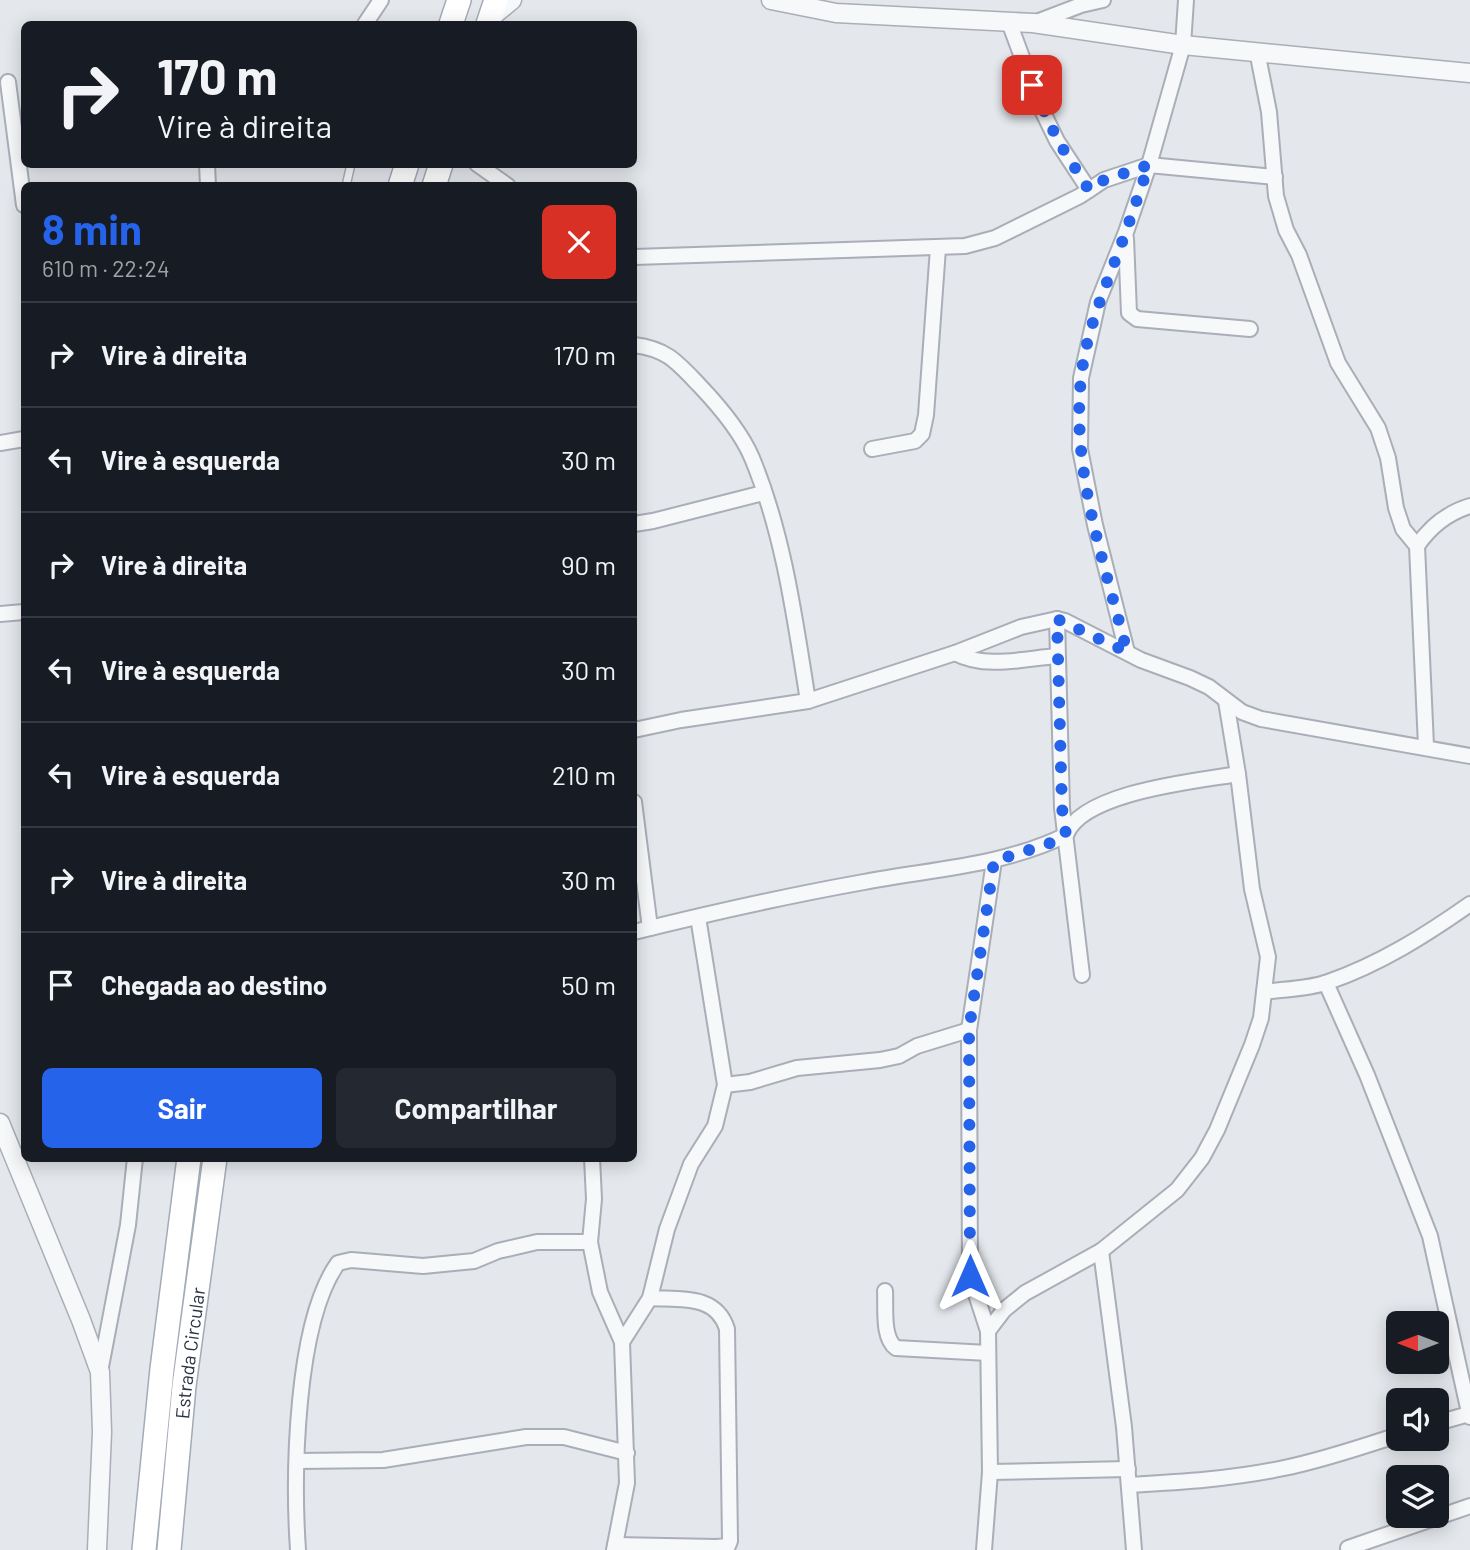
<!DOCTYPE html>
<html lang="pt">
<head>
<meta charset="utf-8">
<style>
  :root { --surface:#171b24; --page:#242831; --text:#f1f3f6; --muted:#9ea1a6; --line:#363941; --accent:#2563eb }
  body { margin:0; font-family:Barlow,sans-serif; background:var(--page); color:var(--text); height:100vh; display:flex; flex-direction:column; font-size:26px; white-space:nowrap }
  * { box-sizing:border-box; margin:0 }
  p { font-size:23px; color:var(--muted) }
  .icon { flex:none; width:38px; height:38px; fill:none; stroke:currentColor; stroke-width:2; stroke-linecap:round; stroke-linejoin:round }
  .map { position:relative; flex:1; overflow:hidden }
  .drawer { position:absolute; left:21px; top:182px; width:616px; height:980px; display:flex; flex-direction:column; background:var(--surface); border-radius:10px; box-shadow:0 4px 18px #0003 }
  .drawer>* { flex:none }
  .top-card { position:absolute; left:21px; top:21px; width:616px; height:147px; border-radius:10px; box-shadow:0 4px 18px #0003; background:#171b24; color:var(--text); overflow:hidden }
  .needle { width:46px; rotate:270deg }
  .buttons { position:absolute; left:1386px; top:1311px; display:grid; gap:14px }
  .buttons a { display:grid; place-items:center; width:63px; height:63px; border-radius:10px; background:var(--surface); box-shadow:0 4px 18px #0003; font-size:35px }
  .pin { position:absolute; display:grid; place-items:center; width:60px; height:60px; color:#fff; margin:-30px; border-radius:14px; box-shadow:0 4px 10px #0006 }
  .me { position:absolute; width:77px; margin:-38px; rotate:0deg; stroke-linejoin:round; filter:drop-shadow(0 0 5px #0008) }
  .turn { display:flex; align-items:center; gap:24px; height:147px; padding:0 21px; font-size:32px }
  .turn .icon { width:91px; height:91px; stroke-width:2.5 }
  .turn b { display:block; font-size:49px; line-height:60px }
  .round { display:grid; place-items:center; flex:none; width:74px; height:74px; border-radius:10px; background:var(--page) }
  .overview { display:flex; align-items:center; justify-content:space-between; height:119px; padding:0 21px }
  h1 { font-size:42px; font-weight:700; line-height:52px; color:var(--accent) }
  .button { display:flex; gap:14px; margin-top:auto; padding:14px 21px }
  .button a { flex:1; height:80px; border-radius:10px; background:var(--accent); color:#fff; font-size:28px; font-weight:700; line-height:80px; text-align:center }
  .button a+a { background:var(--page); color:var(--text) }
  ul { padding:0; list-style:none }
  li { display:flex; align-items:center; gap:21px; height:105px; padding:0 21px; border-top:2px solid var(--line) }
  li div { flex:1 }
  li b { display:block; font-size:26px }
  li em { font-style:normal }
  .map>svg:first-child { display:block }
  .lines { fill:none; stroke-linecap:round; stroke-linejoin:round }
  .service-casing { stroke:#a9aeb7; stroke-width:10 }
  .minor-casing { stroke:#a9aeb7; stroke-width:18 }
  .tertiary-casing { stroke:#a9aeb7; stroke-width:21 }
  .primary-casing { stroke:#a3abb8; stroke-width:26 }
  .service { stroke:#f7f8fa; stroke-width:7 }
  .minor { stroke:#f7f8fa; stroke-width:14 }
  .tertiary { stroke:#f7f8fa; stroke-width:18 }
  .primary { stroke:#fff; stroke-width:23 }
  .route { stroke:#2563eb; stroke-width:12; stroke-dasharray:0 21.6 }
  .labels { text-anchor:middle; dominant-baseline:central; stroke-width:5; stroke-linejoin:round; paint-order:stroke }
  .street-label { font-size:19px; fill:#2b3445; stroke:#f4f6f9 }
</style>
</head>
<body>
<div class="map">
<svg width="1470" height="1550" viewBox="0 0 1470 1550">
  <rect width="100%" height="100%" fill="#e4e7ec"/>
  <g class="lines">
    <defs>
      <path id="service" d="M346,186L351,164"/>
      <g id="minor">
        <path d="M1009,22L1040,106L1057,141L1089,190"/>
        <path d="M1034,23L1081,5L1103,0"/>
        <path d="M365,24L381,0"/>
        <path d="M1257,51L1269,112L1276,196L1286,230L1299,255L1338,363L1378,428L1388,458L1396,508L1403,529L1417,546L1426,746"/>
        <path d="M8,82L24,205"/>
        <path d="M207,164L208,186"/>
        <path d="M477,164L508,186"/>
        <path d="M1126,238L1129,313L1137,319L1250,329"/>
        <path d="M634,257L965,246L995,238L1080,196L1104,180L1149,165L1275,177"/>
        <path d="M634,345C667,349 677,362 699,385C719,406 741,432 752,458C784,535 795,620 808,701"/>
        <path d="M0,443L24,439"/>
        <path d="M872,449L915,441L922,434L926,415L938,248"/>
        <path d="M634,524L653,521L763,493"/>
        <path d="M1417,546C1430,527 1447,513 1470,506"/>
        <path d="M0,614L24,612"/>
        <path d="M1057,619L1062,808L1082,975"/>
        <path d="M1127,652L1095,525L1080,449L1081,378L1098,302L1126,232L1149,165L1183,45L1186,0"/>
        <path d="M955,653C985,669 1023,659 1056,656"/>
        <path d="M634,730L681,720L808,701L955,653L1021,627L1057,619L1065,621L1141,660L1190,678L1209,687L1242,712L1261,719L1470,756"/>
        <path d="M634,802L650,928"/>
        <path d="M634,932C710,913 786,896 864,882C932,869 1003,866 1066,835C1082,792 1196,781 1238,774"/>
        <path d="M1326,983L1367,1075L1430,1236L1470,1417"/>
        <path d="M1264,992C1285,989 1309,989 1328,982C1380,964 1426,935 1470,904"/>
        <path d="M725,1085L750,1082L797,1068L880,1060L899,1056L917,1046L969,1030"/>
        <path d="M592,1158L594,1199L590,1242L600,1292L622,1342L627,1483L614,1550"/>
        <path d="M1101,1251L1124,1427L1134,1550"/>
        <path d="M885,1291C886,1308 882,1338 896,1348L988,1353"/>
        <path d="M988,1331L1004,1310L1025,1293L1101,1251L1177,1190L1202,1158L1217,1130L1252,1045L1261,1018L1268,957L1252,889L1238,774L1226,701"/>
        <path d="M622,1342L650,1298L667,1229L691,1164L715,1126L725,1085L698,917"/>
        <path d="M100,1372L128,1225L135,1158"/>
        <path d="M1437,1423L1469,1414"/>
        <path d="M298,1461L383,1460L526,1437H564L627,1453"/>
        <path d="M990,1472L1128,1469"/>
        <path d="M1129,1485C1181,1482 1233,1479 1284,1468C1323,1460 1361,1447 1398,1435"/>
        <path d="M615,1545L716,1547L728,1546L730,1541L727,1329C716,1294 681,1300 650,1298"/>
        <path d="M1348,1548L1470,1506"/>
        <path d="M298,1550C293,1476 295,1323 338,1263L351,1260L423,1266L474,1261L498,1251L537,1242H590"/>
        <path d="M984,1550L990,1472L988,1331L970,1276L969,1030L994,861"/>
      </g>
      <g id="tertiary">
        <path d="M771,0L836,13L1033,23L1183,45L1470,73"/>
        <path d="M489,19L512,0"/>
        <path d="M0,1123L81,1320L100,1372L102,1432L97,1550"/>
      </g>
      <g id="primary">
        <path d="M451,24L459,0"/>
        <path d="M488,24L496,0"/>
        <path d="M400,186L407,164"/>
        <path d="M434,186L441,164"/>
        <path d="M144,1550L162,1369L189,1158"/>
        <path id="s1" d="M169,1550L184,1386L215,1158"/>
      </g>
    </defs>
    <use href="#service" class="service-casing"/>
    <use href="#minor" class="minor-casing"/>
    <use href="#tertiary" class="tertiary-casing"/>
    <use href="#primary" class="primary-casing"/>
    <use href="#service" class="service"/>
    <use href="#minor" class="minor"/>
    <use href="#tertiary" class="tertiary"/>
    <use href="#primary" class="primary"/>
  </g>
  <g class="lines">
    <path class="route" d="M970,1276L969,1030L994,861L1048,844L1066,835L1062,808L1057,619L1127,652C1105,564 1071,471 1081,379C1086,327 1109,280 1126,231C1134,209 1141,187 1149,165L1104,180L1089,190L1058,141L1032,85"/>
  </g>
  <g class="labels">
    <g class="street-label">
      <text stroke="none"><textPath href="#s1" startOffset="198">Estrada Circular</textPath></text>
    </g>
  </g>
</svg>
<div class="buttons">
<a><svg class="needle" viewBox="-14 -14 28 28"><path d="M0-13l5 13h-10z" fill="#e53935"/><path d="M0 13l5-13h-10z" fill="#9ea1a6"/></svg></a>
<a><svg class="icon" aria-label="sound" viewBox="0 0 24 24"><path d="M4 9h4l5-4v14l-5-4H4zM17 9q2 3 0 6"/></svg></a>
<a><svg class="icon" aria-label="layers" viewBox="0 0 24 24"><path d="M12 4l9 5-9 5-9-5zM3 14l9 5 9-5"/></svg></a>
</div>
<div class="pin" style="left:1032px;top:85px;background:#d93025"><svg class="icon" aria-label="arrive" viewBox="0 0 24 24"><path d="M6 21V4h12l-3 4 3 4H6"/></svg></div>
<svg class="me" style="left:970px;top:1276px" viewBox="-20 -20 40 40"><path d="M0-17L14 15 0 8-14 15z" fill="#2563eb" stroke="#fff" stroke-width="4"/></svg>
<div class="top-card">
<div class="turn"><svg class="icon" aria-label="right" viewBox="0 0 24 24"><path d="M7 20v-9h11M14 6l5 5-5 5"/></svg><div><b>170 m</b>Vire à direita</div></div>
</div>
<section class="drawer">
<div class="overview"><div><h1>8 min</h1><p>610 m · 22:24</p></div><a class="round" style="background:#d93025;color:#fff"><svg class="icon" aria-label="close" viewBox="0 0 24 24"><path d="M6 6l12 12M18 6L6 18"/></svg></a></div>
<ul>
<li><svg class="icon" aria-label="right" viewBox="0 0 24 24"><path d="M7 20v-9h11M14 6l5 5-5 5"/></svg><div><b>Vire à direita</b></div><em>170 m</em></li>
<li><svg class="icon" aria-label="left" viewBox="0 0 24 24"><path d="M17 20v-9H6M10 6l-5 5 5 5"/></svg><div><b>Vire à esquerda</b></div><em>30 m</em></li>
<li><svg class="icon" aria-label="right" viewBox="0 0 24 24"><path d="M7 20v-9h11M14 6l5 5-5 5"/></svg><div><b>Vire à direita</b></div><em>90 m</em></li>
<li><svg class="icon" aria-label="left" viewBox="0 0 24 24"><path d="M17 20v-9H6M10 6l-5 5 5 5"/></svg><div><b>Vire à esquerda</b></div><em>30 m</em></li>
<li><svg class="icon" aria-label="left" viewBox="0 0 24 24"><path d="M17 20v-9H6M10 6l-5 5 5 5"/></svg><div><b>Vire à esquerda</b></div><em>210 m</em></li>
<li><svg class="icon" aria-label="right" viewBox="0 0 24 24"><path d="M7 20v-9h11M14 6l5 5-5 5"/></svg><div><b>Vire à direita</b></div><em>30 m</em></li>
<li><svg class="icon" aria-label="arrive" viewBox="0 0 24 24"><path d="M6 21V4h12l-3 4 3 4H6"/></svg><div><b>Chegada ao destino</b></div><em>50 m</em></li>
</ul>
<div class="button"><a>Sair</a><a>Compartilhar</a></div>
</section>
</div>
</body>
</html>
